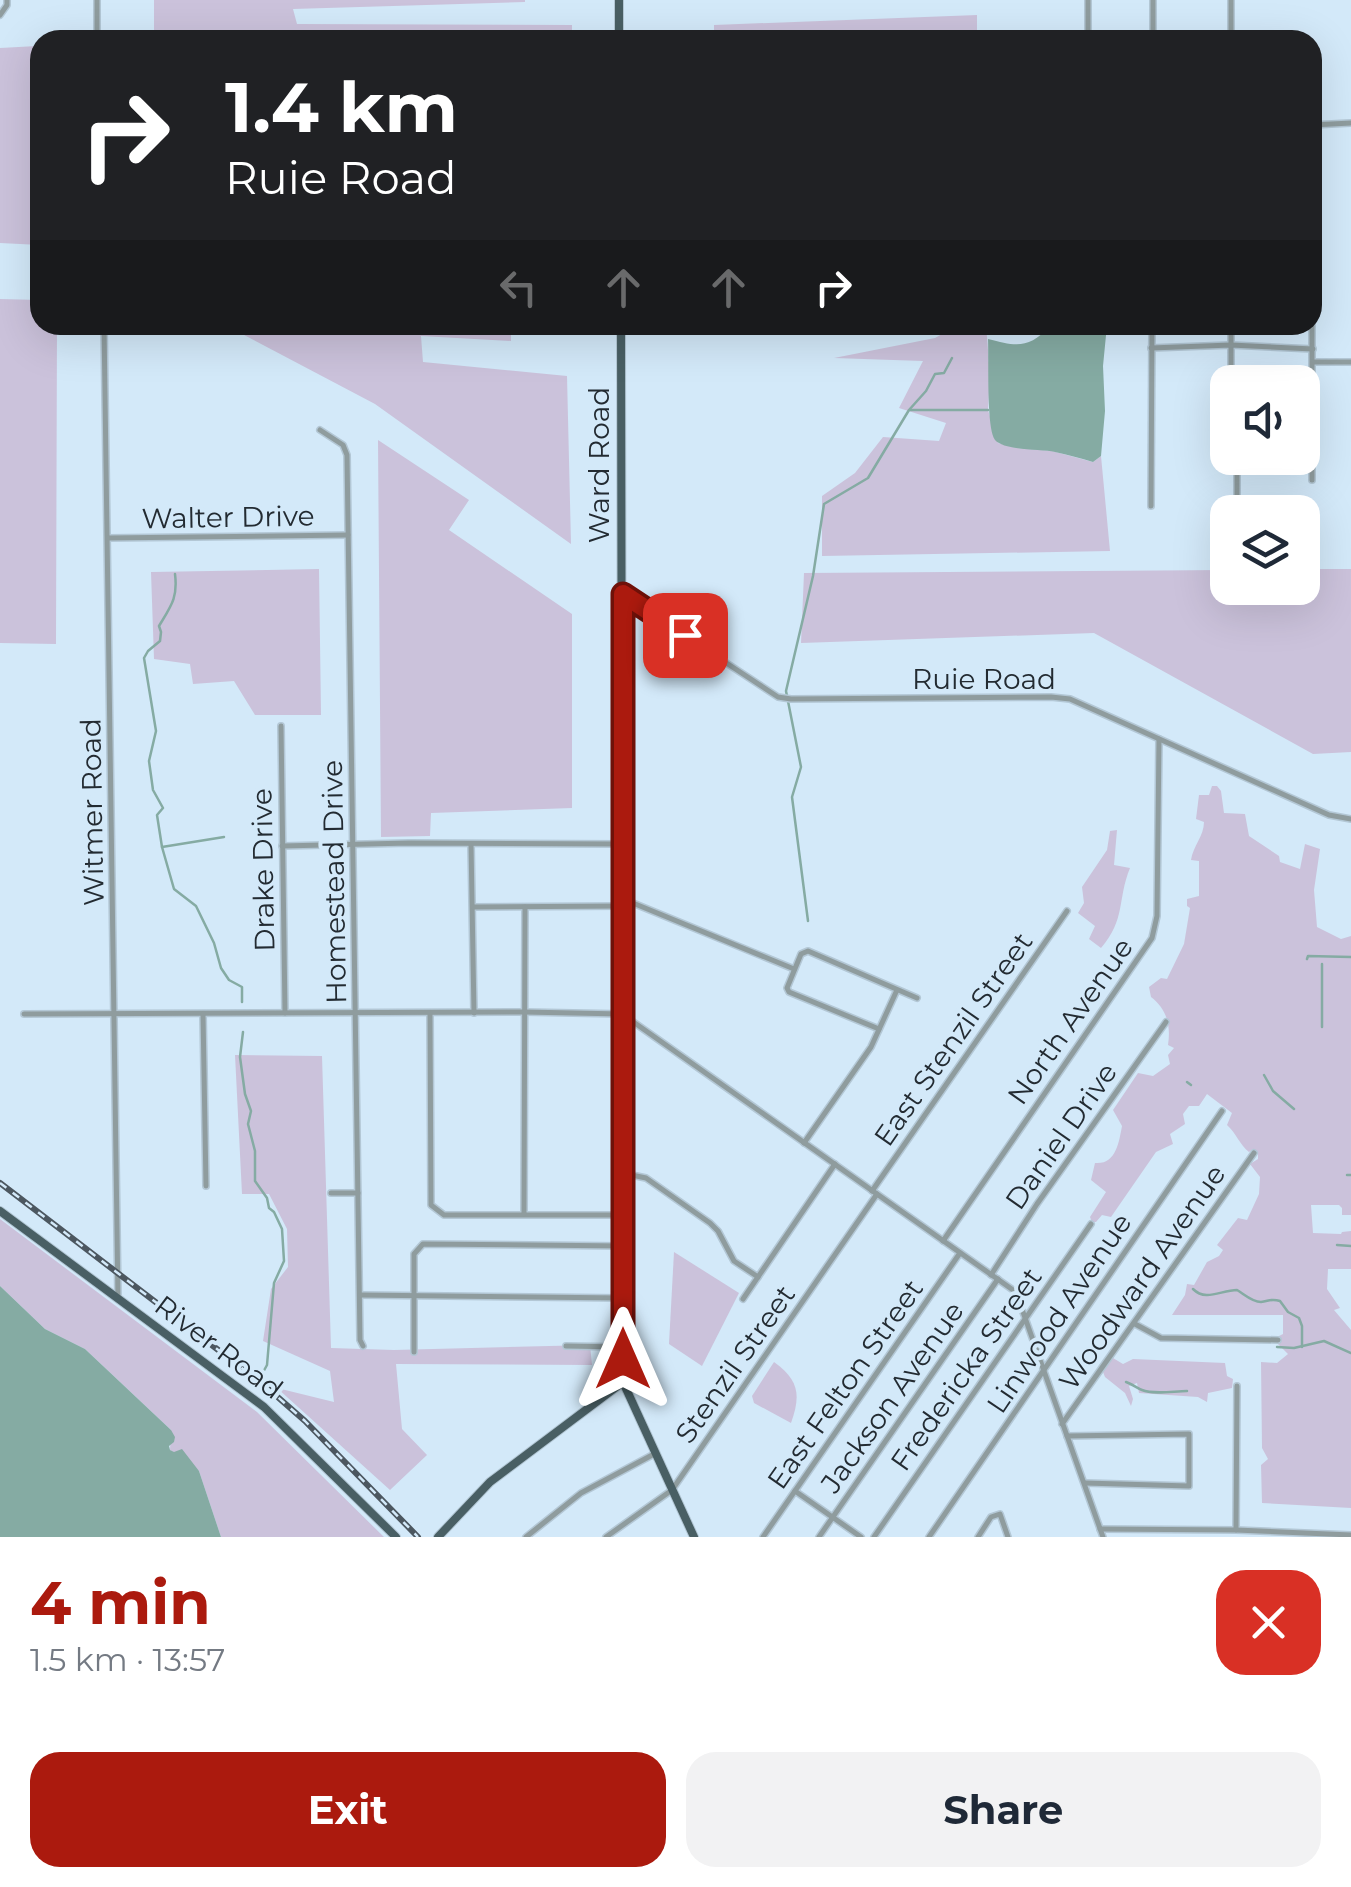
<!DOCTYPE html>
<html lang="en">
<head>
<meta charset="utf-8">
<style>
  :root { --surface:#fff; --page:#f2f2f3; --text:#1f2937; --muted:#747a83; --accent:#ab1a0e }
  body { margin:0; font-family:Montserrat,sans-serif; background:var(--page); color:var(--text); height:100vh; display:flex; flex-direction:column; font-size:38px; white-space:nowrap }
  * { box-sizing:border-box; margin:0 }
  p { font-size:32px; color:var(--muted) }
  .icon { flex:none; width:55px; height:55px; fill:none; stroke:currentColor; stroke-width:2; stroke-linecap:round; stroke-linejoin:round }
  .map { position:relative; height:1537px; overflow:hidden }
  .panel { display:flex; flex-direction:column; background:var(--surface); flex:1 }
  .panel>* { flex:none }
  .guide { position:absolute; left:30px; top:30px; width:1292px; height:305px; border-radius:30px; box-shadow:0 10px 40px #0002; background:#202124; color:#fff; overflow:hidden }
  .tools { position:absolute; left:1210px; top:365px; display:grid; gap:20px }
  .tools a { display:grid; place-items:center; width:110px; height:110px; border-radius:20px; background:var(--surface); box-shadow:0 10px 40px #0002; font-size:50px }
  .pin { position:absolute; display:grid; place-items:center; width:85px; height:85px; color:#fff; margin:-42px; border-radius:20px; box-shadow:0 5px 15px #0006 }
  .me { position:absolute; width:110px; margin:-55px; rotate:0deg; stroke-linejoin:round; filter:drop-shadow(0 0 8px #0008) }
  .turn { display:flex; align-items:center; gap:35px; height:210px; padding:0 30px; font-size:45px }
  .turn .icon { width:130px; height:130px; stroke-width:2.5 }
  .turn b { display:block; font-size:70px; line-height:85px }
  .lanes { display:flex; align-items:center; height:95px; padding:0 30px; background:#0003; justify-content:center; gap:50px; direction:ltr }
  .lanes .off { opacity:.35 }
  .round { display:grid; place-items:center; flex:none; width:105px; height:105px; border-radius:30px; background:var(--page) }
  .head { display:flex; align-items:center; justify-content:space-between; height:170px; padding:0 30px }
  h1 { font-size:60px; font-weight:700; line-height:75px; color:var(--accent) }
  .cta { display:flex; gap:20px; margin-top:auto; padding:20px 30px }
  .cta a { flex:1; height:115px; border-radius:30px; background:var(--accent); color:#fff; font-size:40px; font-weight:700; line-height:115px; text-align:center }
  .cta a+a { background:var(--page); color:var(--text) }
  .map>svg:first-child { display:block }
  .green { fill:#cbc2db }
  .water { fill:#85aba3 }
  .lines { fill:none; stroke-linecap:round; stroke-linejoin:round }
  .stream { stroke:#85aba3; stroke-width:2.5 }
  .minor-casing { stroke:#b3c7d5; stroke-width:8 }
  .major-casing { stroke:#b3c7d5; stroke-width:10 }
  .minor { stroke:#8f9c9e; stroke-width:5 }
  .major { stroke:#495f64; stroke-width:8 }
  .rail-casing { stroke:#4c5760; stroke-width:6 }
  .rail { stroke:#d3e9f9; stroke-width:2.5; stroke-dasharray:8; stroke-linecap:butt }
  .route-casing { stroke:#6f1109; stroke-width:25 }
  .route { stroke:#ab1a0e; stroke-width:18 }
  .labels { text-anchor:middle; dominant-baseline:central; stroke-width:8; stroke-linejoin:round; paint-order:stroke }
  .street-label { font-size:28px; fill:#232b32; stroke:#d3e9f9 }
</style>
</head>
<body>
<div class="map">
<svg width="1351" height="1537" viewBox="0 0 1351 1537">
  <rect width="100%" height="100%" fill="#d3e9f9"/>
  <g class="green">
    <path d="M154,0H525V2L293,9L297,24L572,25V40H154Z"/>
    <path d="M977,15V40H714V25Z"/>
    <path d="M37,46L40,245L0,243V48Z"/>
    <path d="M0,299L40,300V325H57L56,644L0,643Z"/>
    <path d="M225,325H511V341L421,336L423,362L567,376L571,544L375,404Z"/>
    <path d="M958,325H986L990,375L988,410L998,443L1017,448L1052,451L1093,462L1101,456L1110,551L822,556V496L855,473L883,437L939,441L946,423L899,408L923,361L834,358L935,338Z"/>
    <path d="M378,440L469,500L449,530L572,614V808L431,813L430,836L381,837Z"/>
    <path d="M319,569L321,715H255L234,681L193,684L190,664L154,659L151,572Z"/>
    <path d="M1303,569H1351V752L1313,754L1094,633L801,643L804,573L1227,570L1228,588H1302Z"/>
    <path d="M1212,786H1217L1221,791L1224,813L1245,814L1249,836L1279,856L1280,862L1300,869L1305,844L1320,849L1314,890L1317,927L1341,939L1351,936V1215H1342V1208L1339,1205H1311L1313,1233L1341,1234L1342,1232L1351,1231V1269H1328L1327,1289L1340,1308L1334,1310L1351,1330V1508L1262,1503L1261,1465L1268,1459L1262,1448L1261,1362L1277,1363L1288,1354L1277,1343L1280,1342L1279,1336L1283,1334V1315H1172L1185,1295L1187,1284L1194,1285L1207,1262L1219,1256L1223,1250L1217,1245L1238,1218L1247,1220L1259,1194L1260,1177L1250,1164L1258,1159V1152L1253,1149L1249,1152C1240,1145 1236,1133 1227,1125L1232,1113L1207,1094L1199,1106H1189L1183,1114L1185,1124L1170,1134L1173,1144L1156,1152L1111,1217L1102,1215L1096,1222H1092L1090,1217L1106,1192L1091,1180L1095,1163C1116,1165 1119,1142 1122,1126L1113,1110L1138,1073L1153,1076L1170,1064L1168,1055L1174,1048L1168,1045C1171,1026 1167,1009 1151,997L1149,987L1161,978L1167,979L1184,944L1190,908L1187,906V899L1199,896V861L1191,860C1193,846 1204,836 1204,822L1196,819L1199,795H1209Z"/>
    <path d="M1117,830L1114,865L1130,868C1117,900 1126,919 1101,948L1089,939L1095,926L1078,913L1084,903L1082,887L1107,850L1110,831Z"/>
    <path d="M235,1055L322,1056L331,1348L394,1350L590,1345L592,1365L396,1364L402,1429L427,1455L390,1490L277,1388L334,1402L330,1371L263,1341L271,1289L288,1267L287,1229L269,1194H242Z"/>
    <path d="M0,1219L257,1412L384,1537H221L199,1471L170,1450L171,1430L85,1349L45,1329L0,1286Z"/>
    <path d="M674,1252L739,1293L702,1366L669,1344Z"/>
    <path d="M1113,1358L1123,1364L1133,1359L1225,1363L1227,1376L1233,1379L1232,1388L1208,1393L1207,1402L1198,1397L1139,1393L1137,1383L1129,1386L1133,1399L1131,1406L1125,1393L1105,1377L1103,1372Z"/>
    <path d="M774,1362C799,1380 801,1395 791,1423L754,1403L752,1396Z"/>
  </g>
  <g class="water">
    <path d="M1051,325H1107L1103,366L1105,411L1101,456L1093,462C1081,458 1068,455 1055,452C1041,449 1005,451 995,440C986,428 989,358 988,339C1016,346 1028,350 1051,325Z"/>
    <path d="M0,1286L45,1329L85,1349L171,1430L175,1437L174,1442L169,1446L170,1450L174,1452L182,1449L199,1471L221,1537H0Z"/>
  </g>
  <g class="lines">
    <g class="stream">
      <path d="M231,325C249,333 269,334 288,331L290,325"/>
      <path d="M910,410H988"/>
      <path d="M175,574C178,598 171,606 159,626L161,632L160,641L148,651L144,658L156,731L149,761L153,790L163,808L157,815L162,847L174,889L196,906L214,943L221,968L229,980L242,987V1002"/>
      <path d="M162,847L224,837"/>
      <path d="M808,921L792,797L801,767L786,691L813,576L824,504L868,478L909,410L926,391L935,374L944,373L952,358"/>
      <path d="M1307,959L1308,956L1351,957"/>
      <path d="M1322,964V1027"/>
      <path d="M243,1032L240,1057L245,1094L251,1111L248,1124L255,1151V1181L267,1198L269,1208L274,1212L282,1229L284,1261L274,1283L267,1365L261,1376"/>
      <path d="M1264,1075L1273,1091L1294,1109"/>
      <path d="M1187,1082L1191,1085"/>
      <path d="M1347,1175H1351"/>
      <path d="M1337,1245L1351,1246"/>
      <path d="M1193,1289C1206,1302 1221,1290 1237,1290C1244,1294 1252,1302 1261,1302C1269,1301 1271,1298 1280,1301L1288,1312L1299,1318L1302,1326V1347"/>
      <path d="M1277,1347L1294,1348L1324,1341L1351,1353"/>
      <path d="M1126,1382C1132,1384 1137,1388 1142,1390C1154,1395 1174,1391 1187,1391"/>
    </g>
    <defs>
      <g id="minor">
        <path d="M97,0V40"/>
        <path d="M1088,0V40"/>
        <path d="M1153,0V40"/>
        <path d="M1231,0V40"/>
        <path d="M0,15L7,5V0"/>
        <path d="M1312,125L1351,123"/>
        <path d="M104,325L118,1299"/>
        <path d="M1151,348L1231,345L1313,349"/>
        <path d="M1313,362H1351"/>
        <path d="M1231,382V325"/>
        <path d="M320,430L343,445L347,455L360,1340L363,1346"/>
        <path d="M1237,458V498"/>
        <path d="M1312,480V308"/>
        <path d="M1151,506L1152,325"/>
        <path d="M108,538L348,535"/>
        <path d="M623,595L778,697L791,699L1051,697L1070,699L1329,815L1351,819"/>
        <path d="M281,726L285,1013"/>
        <path d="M471,844L474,1013"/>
        <path d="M282,846L409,843L621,844"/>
        <path d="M623,899L794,969"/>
        <path d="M473,907L623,906"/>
        <path d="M430,1013L431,1205L444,1215H623"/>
        <path d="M24,1014L524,1012L622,1014L1013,1290L1018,1298L1103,1537"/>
        <path d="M203,1014L206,1186"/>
        <path d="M879,1029L789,992L787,988L801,954L808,951L917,998"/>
        <path d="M804,1143L871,1047L897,990"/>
        <path d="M622,1173L646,1178L710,1223L718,1231L734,1261L758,1277"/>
        <path d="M872,1191L1067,911"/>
        <path d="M331,1193H358"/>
        <path d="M524,1214L525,907"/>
        <path d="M943,1241L1152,938L1157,916L1159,739"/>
        <path d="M991,1275L1037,1204L1166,1022"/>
        <path d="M360,1295L622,1298"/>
        <path d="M743,1299L835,1164"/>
        <path d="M1135,1324L1161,1338L1278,1340"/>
        <path d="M566,1346L623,1347"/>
        <path d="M414,1352V1254L423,1244L623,1246"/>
        <path d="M1062,1424L1254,1153"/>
        <path d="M1067,1436L1189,1434V1486L1085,1483"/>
        <path d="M795,1491L861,1537"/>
        <path d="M1100,1529L1236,1530L1351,1535"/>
        <path d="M1236,1530L1237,1386"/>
        <path d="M526,1537L581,1493L656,1453"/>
        <path d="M606,1537L672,1490L877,1194"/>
        <path d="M763,1537L960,1253"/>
        <path d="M819,1537L998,1279"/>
        <path d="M874,1537L1091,1224"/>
        <path d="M929,1537L1222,1111"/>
        <path d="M978,1537L991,1517L1000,1514L1008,1537"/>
      </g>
      <g id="major">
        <path d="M619,0V40"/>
        <path d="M621,325L623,1382L694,1537"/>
        <path d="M0,1211L264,1407L396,1537"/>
        <path d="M438,1537L490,1482L623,1382"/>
      </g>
    </defs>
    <use href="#minor" class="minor-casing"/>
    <use href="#major" class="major-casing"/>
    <use href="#minor" class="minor"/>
    <use href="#major" class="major"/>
    <defs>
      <path id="rail" d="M0,1183L264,1385L305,1421L418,1537"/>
    </defs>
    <use href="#rail" class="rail-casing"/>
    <use href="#rail" class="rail"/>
  </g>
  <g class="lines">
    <defs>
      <path id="route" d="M623,1359V594L685,635"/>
    </defs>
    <use href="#route" class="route-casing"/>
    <use href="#route" class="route"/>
  </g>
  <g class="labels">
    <g class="street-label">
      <text transform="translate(599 465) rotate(-90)">Ward Road</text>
      <text transform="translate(228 517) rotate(-1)">Walter Drive</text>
      <text x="984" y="679">Ruie Road</text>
      <text transform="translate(92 812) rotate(-91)">Witmer Road</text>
      <text transform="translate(263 870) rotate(-91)">Drake Drive</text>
      <text transform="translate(334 882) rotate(-91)">Homestead Drive</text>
      <text transform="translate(1070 1021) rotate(-55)">North Avenue</text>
      <text transform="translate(953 1039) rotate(-55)">East Stenzil Street</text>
      <text transform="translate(1061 1136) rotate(-55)">Daniel Drive</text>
      <text transform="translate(1142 1277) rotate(-55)">Woodward Avenue</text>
      <text transform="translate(1059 1313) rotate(-56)">Linwood Avenue</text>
      <text transform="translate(219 1347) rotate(37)">River Road</text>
      <text transform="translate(735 1364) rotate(-55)">Stenzil Street</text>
      <text transform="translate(966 1369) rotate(-55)">Fredericka Street</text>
      <text transform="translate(845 1384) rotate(-55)">East Felton Street</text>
      <text transform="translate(892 1397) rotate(-55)">Jackson Avenue</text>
    </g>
  </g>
</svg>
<div class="tools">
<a><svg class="icon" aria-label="sound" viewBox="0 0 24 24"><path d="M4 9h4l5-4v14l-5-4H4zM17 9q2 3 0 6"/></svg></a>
<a><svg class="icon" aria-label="layers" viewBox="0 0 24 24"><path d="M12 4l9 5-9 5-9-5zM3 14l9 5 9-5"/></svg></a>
</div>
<div class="pin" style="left:685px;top:635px;background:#d93025"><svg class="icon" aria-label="arrive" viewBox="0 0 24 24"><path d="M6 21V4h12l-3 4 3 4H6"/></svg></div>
<svg class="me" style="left:623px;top:1359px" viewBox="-20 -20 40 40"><path d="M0-17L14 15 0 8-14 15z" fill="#ab1a0e" stroke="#fff" stroke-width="4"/></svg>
<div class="guide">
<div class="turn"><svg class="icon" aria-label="right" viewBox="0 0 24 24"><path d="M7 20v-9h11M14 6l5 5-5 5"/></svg><div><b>1.4 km</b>Ruie Road</div></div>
<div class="lanes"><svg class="icon off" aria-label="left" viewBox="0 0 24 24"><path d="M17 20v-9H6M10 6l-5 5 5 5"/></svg><svg class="icon off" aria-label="ahead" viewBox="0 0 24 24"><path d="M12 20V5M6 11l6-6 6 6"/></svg><svg class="icon off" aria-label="ahead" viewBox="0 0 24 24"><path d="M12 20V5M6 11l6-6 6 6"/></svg><svg class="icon" aria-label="right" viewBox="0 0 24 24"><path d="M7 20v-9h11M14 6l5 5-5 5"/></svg></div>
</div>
</div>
<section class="panel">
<div class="head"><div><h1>4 min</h1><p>1.5 km · 13:57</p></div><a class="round" style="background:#d93025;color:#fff"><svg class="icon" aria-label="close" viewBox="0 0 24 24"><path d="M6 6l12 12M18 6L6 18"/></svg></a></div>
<div class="cta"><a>Exit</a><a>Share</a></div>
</section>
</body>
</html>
